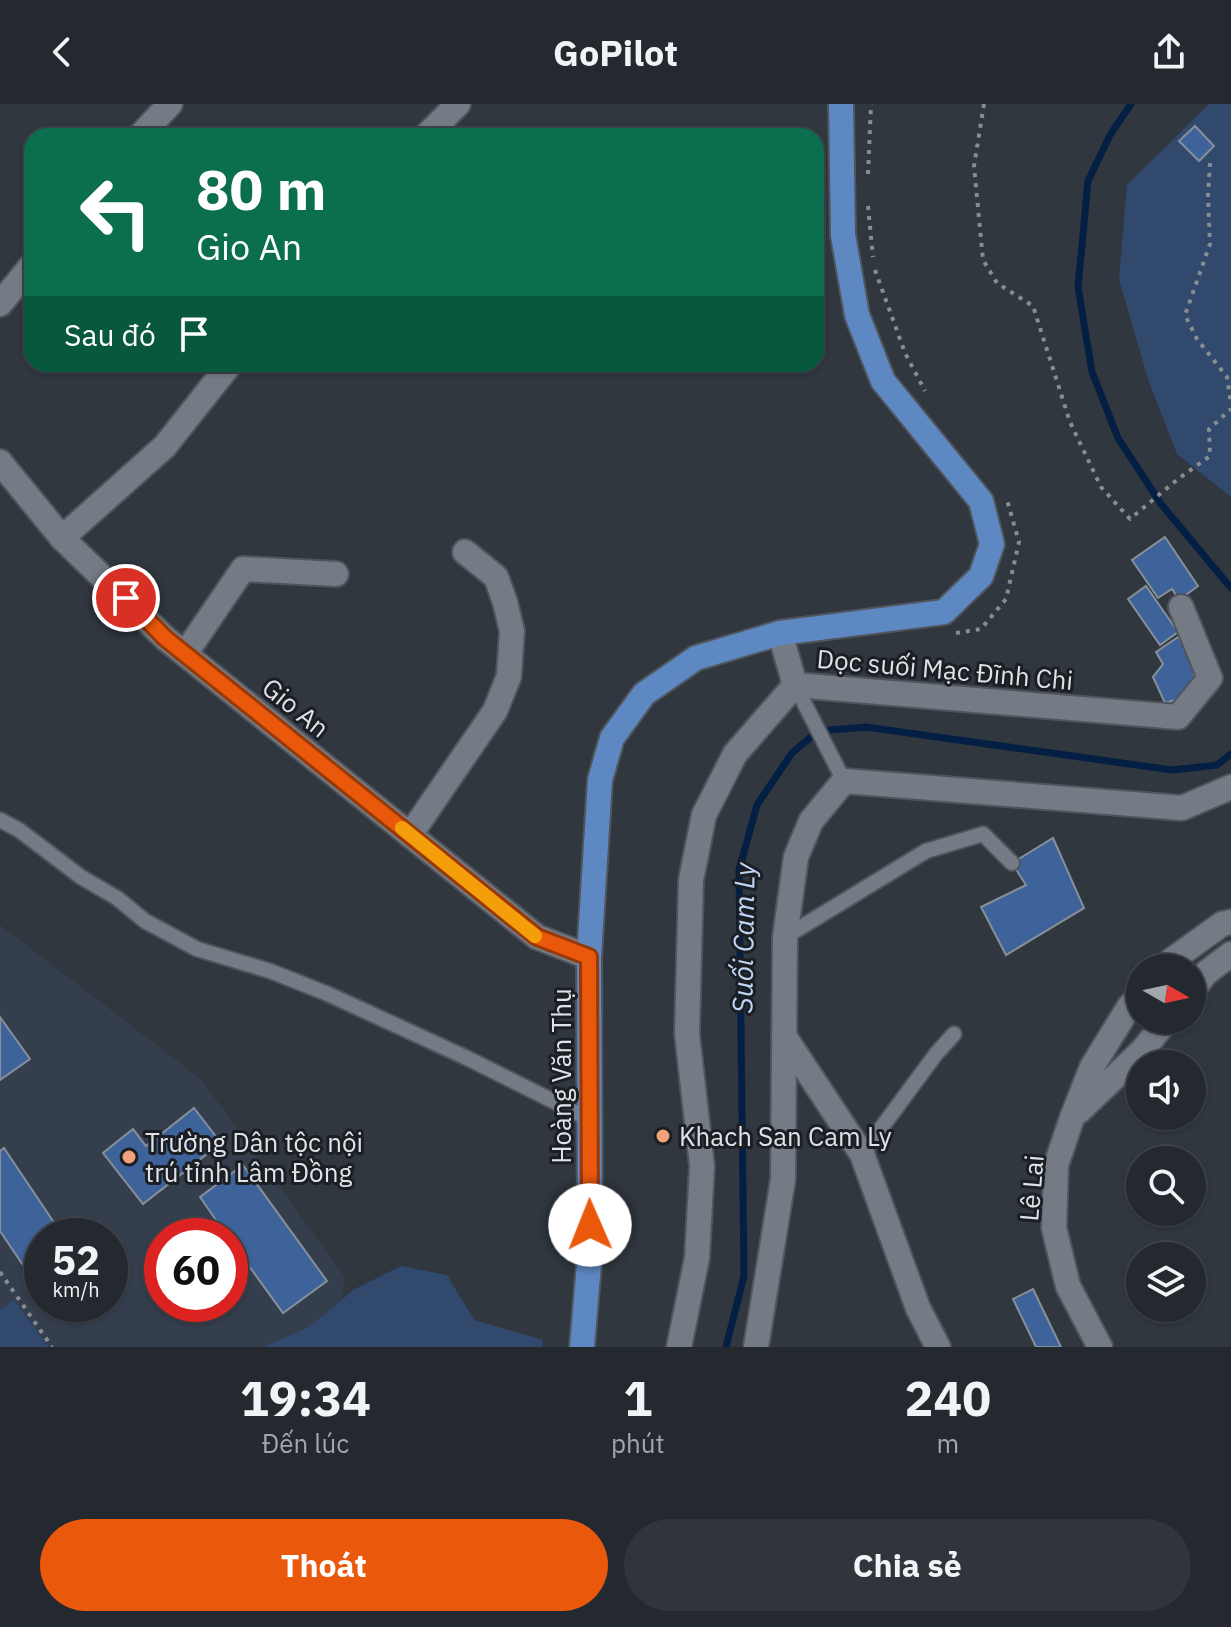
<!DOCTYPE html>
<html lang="vi">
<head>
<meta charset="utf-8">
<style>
  :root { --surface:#24292f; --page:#30353b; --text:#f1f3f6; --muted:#a3a6aa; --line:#41454b; --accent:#ea580c }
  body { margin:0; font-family:"IBM Plex Sans",sans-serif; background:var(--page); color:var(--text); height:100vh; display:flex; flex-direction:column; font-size:30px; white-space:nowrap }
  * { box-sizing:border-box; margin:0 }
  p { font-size:26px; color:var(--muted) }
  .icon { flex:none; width:44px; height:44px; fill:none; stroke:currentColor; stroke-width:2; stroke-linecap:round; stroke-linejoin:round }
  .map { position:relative; height:1243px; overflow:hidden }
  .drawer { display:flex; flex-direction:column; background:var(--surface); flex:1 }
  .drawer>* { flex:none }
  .top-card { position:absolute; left:24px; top:24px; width:800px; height:244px; border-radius:24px; box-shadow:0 2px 6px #0004,0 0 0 2px var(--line); background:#0b6e4f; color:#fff; overflow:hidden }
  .needle { width:52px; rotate:99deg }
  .buttons { position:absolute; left:1126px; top:850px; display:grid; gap:16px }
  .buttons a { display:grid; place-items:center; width:80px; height:80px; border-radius:50%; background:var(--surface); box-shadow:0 2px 6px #0004,0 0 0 2px var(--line); font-size:40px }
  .speed { position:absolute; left:24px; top:1114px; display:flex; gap:16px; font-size:40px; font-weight:700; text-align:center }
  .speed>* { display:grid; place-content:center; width:104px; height:104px; border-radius:50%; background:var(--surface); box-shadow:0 2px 6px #0004,0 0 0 2px var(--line); line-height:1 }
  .speed small { font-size:20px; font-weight:400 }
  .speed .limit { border:12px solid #d22; background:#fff; color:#111 }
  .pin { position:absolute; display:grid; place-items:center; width:68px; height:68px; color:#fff; margin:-34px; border:4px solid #fff; border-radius:50%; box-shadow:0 2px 8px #0007 }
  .me { position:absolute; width:88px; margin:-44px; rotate:359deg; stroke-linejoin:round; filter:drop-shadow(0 0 6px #0008) }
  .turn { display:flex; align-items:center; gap:28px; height:168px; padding:0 40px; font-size:36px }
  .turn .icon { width:104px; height:104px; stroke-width:2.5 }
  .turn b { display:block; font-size:56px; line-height:68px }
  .then { display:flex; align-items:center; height:76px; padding:0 40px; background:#0003; gap:16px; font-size:30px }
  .eta { display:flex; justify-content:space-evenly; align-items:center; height:136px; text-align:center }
  .eta b { font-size:48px; font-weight:800; line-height:56px }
  .button { display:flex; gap:16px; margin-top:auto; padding:16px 40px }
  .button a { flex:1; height:92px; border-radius:48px; background:var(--accent); color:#fff; font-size:32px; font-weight:800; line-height:92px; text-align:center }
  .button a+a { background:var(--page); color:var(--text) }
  header { display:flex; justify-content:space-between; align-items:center; height:104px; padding:0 40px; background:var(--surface); font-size:36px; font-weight:800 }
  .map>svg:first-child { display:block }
  .built { fill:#343e4c; fill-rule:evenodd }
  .green { fill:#30496d }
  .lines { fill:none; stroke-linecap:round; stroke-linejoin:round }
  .stream { stroke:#041f44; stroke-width:7 }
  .building { fill:#3d639a; stroke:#878f99; stroke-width:2 }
  .lane-casing { stroke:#50555d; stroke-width:18 }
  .street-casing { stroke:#50555d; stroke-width:28 }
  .primary-casing { stroke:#50555d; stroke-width:28 }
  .path { stroke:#888d94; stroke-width:4; stroke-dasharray:4 6; stroke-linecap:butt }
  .lane { stroke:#747b85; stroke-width:14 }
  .street { stroke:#747b85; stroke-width:24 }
  .primary { stroke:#5e88c2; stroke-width:24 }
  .route-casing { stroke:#983908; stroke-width:20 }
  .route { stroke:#ea580c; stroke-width:14 }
  .slow { stroke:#f59e0b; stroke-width:14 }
  .poi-dot { fill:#f0a27a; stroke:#1b1e22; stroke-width:3 }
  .labels { text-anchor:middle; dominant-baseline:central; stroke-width:6; stroke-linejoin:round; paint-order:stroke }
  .street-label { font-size:26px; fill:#dfe3e9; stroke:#1b1e22 }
  .poi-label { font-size:26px; fill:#dfe3e9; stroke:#1b1e22; text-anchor:start }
  .water-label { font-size:28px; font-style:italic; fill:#bfd5f6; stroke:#1b1e22 }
</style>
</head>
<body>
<header><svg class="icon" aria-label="back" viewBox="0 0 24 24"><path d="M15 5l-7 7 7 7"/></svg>GoPilot<svg class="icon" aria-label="share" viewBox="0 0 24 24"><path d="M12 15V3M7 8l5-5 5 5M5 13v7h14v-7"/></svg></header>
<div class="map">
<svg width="1231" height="1243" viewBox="0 0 1231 1243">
  <rect width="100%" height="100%" fill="#30373f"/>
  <path class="built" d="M0,821L201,975L345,1173L333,1243H0ZM42,1132H110V1200H42ZM162,1132H230V1200H162Z"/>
  <g class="green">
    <path d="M1209,0H1231V393L1177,350L1149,278L1119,176L1127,81Z"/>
    <path d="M401,1162L447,1171L474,1216L543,1236L542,1243H263L311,1222L353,1186Z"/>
    <path d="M14,1196L49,1243H0V1206Z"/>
  </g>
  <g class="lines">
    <g class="stream">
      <path d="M1131,0L1110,31L1088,77L1078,183L1092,268L1118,334L1161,400L1231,484"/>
      <path d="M726,1243L744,1172L739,766L757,701L792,649L818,627L866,623L1172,666L1217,661L1231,650"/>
    </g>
  </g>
  <g class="building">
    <path d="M1195,22L1214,42L1199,57L1179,37Z"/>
    <path d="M1165,433L1198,482L1179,496L1172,485L1158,494L1132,456Z"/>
    <path d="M1146,482L1178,528L1160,541L1128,495Z"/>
    <path d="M1178,533L1191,550L1195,577L1182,594L1165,599L1153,573L1163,560L1156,548Z"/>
    <path d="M1053,734L1084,804L1006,851L981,803L1026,781L1012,759Z"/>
    <path d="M0,913L30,955L0,976Z"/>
    <path d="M194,1004L221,1039L143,1100L103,1049L133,1025L146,1042Z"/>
    <path d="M4,1044L63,1132H42V1174L35,1179L0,1127V1047Z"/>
    <path d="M243,1061L327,1177L283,1209L230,1136V1132H227L200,1093Z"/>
    <path d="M1033,1185L1061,1243H1036L1013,1195Z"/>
  </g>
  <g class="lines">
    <defs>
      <g id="lane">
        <path d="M795,581L844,677"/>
        <path d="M0,716L19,726L81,773L117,794L145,817L197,845L270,867L328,890L467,954L589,1015"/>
        <path d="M785,833L926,747L983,730L1012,759"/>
        <path d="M862,1050L936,950L954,930"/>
      </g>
      <g id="street">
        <path d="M140,32L170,0"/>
        <path d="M426,32L458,0"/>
        <path d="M0,200L32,161"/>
        <path d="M0,358L62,434L165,534L537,833L589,853"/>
        <path d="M62,434L165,342L230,260"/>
        <path d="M780,529L795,581"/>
        <path d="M185,550L243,465L336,470"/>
        <path d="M410,731L495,607L509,572L512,527L505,498L496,473L465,448"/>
        <path d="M1164,864L1172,856L1222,820L1231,818"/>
        <path d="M1192,887L1206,869L1231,850"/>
        <path d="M784,932L862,1050L918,1204L938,1243"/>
        <path d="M1079,1007L1142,947L1167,916"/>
        <path d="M679,1243L697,1154L702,1062L687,930L691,776L704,711L735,650L795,581L1178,613L1210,574L1181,503"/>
        <path d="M756,1243L783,1075L785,833L796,753L811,717L844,677L1182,704L1231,683"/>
        <path d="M1100,1243L1068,1182L1054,1124L1056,1061L1072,1014L1092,963L1129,903L1140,891"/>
      </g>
      <path id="primary" d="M582,1243L590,1148L589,853L600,676L612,634L644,590L696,554L780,529L944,508L981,472L992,440L981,397L883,277L857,211L843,131L841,0"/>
    </defs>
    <use href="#lane" class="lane-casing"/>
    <use href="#street" class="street-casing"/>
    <use href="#primary" class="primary-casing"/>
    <g class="path">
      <path d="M984,0L974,62L983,156L997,179L1033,202L1070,318L1101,383L1130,415L1178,375L1210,352L1209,325L1231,305"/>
      <path d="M1210,59L1208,91L1210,140L1185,211L1197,235L1227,273L1231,300"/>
      <path d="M868,70L871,0"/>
      <path d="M868,102L873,153"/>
      <path d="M875,166L905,249L925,287"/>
      <path d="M956,529L981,525L1006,495L1019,438L1007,396"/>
      <path d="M0,1168L52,1243"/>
    </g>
    <use href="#lane" class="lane"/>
    <use href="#street" class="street"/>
    <use href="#primary" class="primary"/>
  </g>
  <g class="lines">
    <defs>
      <path id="route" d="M126,494L165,534L537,833L589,853L590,1121"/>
    </defs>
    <use href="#route" class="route-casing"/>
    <use href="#route" class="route"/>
    <path class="slow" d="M402,724L535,832"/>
  </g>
  <g class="poi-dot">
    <circle cx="663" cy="1032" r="8"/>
    <circle cx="129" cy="1053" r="8"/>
  </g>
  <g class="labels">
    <g class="street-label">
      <text transform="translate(945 565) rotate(5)">Dọc suối Mạc Đĩnh Chi</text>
      <text transform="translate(296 603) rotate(39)">Gio An</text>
      <text transform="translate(561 972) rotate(-90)">Hoàng Văn Thụ</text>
      <text transform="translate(1031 1084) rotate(-85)">Lê Lai</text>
    </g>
    <g class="poi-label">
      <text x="679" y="1032">Khach San Cam Ly</text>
      <text x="145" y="1038">Trường Dân tộc nội<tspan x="145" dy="30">trú tỉnh Lâm Đồng</tspan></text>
    </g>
    <g class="water-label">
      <text transform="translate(743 834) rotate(-89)">Suối Cam Ly</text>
    </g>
  </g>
</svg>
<div class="buttons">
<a><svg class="needle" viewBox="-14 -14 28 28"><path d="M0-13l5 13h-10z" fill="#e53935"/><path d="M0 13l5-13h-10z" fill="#a3a6aa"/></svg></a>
<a><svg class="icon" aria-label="sound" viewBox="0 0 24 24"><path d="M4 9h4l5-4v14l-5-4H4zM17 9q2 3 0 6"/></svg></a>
<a><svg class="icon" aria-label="search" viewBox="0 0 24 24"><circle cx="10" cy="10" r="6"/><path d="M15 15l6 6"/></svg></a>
<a><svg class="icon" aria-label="layers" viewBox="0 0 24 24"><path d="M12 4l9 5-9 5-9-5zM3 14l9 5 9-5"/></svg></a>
</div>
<div class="speed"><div>52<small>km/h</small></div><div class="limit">60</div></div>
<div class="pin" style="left:126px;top:494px;background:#d93025"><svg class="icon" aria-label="arrive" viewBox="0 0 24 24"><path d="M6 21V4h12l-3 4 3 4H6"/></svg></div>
<svg class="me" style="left:590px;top:1121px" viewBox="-20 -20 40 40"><circle r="19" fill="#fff"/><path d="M0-13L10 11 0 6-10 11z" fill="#ea580c"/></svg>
<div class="top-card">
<div class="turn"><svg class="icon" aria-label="left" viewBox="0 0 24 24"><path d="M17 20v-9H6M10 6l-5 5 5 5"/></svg><div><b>80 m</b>Gio An</div></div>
<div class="then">Sau đó<svg class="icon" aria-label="arrive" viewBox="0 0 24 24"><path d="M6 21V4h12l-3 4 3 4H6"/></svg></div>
</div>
</div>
<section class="drawer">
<div class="eta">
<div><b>19:34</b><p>Đến lúc</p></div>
<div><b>1</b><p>phút</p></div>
<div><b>240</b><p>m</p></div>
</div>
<div class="button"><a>Thoát</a><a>Chia sẻ</a></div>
</section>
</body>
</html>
